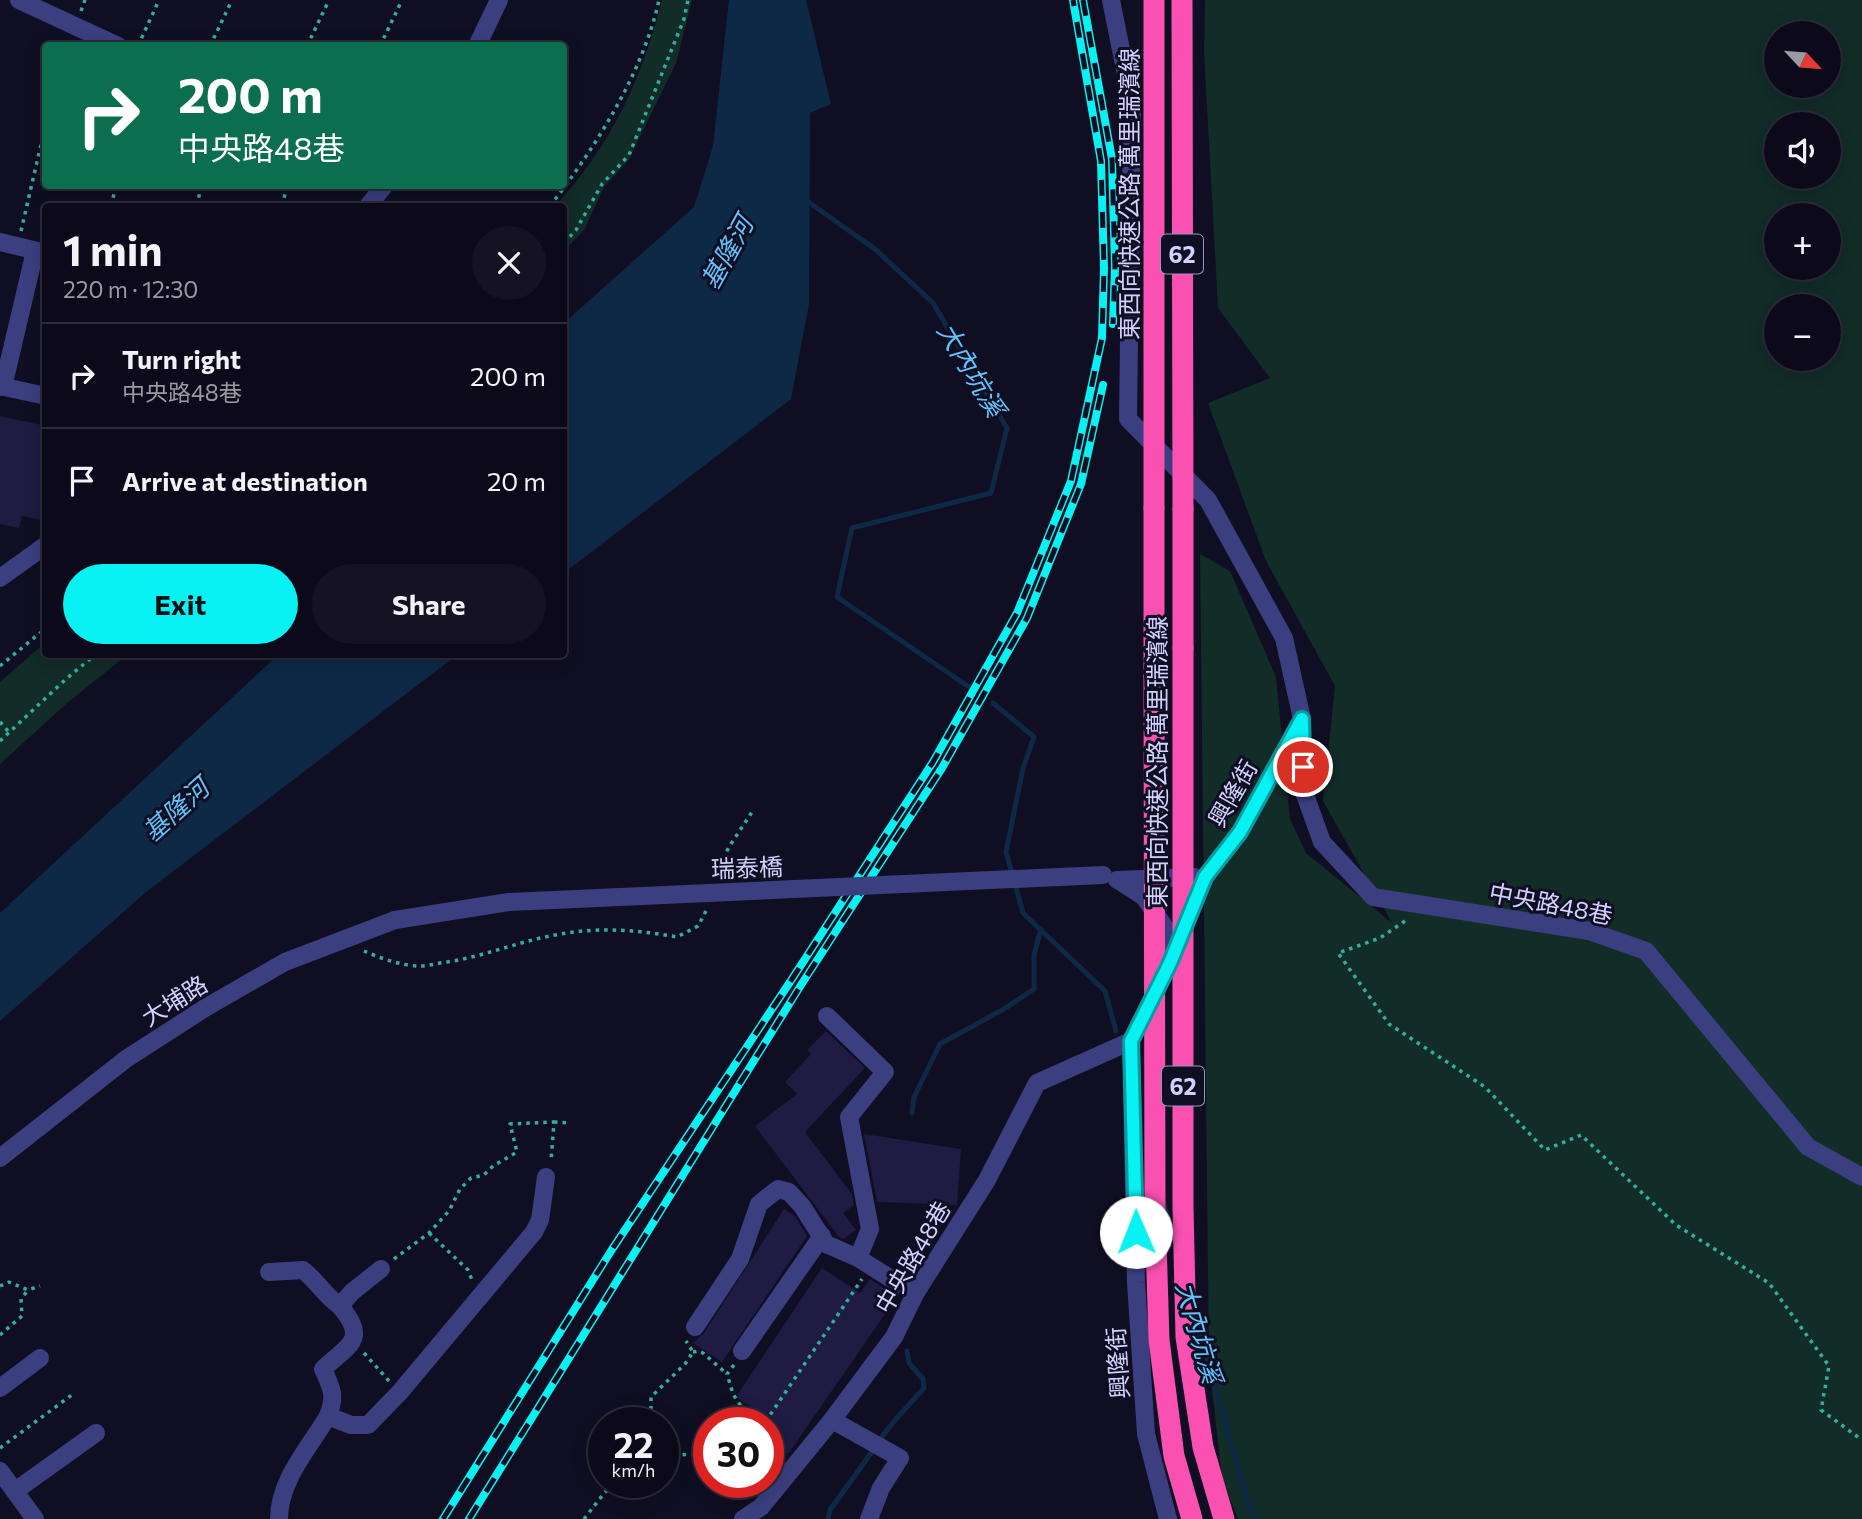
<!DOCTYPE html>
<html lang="en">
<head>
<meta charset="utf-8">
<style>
  :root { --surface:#0c0a1a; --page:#151323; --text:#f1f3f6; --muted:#9a9aa2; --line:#2c2b39; --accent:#08f1f3 }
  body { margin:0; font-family:Commissioner,"Noto Sans TC",sans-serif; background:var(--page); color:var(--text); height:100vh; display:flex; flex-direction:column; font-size:26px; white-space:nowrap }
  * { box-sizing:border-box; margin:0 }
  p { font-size:23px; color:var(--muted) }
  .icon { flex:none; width:38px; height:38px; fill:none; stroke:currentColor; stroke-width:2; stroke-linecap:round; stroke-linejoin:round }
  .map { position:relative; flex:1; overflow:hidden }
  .side { position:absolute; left:42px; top:203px; width:525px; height:455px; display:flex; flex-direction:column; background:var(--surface); border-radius:7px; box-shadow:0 4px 18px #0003,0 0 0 2px var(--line) }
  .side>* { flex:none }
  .banner { position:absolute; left:42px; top:42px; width:525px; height:147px; border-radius:7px; box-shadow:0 4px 18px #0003,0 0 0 2px var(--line); background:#0b6e4f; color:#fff; overflow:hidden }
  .needle { width:46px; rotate:116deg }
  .controls { position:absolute; left:1764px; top:21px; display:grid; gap:14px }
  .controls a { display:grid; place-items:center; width:77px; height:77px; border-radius:50%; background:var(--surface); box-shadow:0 4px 18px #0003,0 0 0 2px var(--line); font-size:35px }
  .speed { position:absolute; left:588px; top:1407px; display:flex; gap:14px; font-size:35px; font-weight:700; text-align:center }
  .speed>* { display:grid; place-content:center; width:91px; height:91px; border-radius:50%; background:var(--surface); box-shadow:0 4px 18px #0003,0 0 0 2px var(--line); line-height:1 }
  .speed small { font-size:18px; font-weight:400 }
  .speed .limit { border:10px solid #d22; background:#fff; color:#111 }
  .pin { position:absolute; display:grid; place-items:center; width:60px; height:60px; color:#fff; margin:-30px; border:4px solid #fff; border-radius:50%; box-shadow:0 2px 7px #0007 }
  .me { position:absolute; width:77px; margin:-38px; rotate:359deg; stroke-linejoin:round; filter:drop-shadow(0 0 5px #0008) }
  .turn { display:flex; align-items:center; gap:24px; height:147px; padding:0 21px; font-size:32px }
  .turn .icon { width:91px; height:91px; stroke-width:2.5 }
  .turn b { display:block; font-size:49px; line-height:60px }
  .round { display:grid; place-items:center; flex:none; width:74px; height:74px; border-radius:37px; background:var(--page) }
  .headline { display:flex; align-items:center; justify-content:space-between; height:119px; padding:0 21px }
  h1 { font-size:42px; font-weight:700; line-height:52px }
  .primary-button { display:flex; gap:14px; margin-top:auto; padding:14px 21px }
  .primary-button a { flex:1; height:80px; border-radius:42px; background:var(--accent); color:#111; font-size:28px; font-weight:700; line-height:80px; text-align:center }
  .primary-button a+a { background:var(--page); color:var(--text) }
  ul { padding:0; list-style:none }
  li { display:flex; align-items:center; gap:21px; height:105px; padding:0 21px; border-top:2px solid var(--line) }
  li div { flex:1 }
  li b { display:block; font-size:26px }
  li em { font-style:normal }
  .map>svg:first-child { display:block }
  .green { fill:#122c28; fill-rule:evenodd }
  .water { fill:#0e2946 }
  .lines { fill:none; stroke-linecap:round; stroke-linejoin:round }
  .stream { stroke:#0e2946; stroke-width:5 }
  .building { fill:#1f1b42 }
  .path { stroke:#32b09d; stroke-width:3.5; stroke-dasharray:3.5 5; stroke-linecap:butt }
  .minor { stroke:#3b3f7f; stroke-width:18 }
  .highway { stroke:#f950b1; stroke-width:21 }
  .rail-casing { stroke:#08f1f3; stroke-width:8 }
  .rail { stroke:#100e22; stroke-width:5; stroke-dasharray:16; stroke-linecap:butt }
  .minor-bridge { stroke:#3b3f7f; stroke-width:18 }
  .highway-bridge { stroke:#f950b1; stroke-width:21 }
  .route-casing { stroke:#059d9e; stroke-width:18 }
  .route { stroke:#08f1f3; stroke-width:12 }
  .labels { text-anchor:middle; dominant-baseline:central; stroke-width:6; stroke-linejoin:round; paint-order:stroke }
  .shield { fill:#100e22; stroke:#9896bc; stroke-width:2 }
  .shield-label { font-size:23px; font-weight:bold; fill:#d2d1fe }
  .street-label { font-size:24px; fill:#d2d1fe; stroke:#100e22 }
  .water-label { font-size:26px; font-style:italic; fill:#62c2fa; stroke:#100e22 }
</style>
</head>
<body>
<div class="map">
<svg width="1862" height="1519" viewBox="0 0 1862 1519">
  <rect width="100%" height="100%" fill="#100e22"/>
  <g class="green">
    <path d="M662,0H692L676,63L628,161L604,187L584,230L564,251V206H555C611,146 642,79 662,0Z"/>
    <path d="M1205,0H1862V1519H1238L1222,1478L1209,1363L1200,554L1230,571L1276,677L1290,819L1306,853L1392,923L1323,801L1335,686L1266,561L1208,403L1270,378L1218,308L1204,52ZM1776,33H1829V86H1776ZM1776,124H1829V177H1776ZM1776,215H1829V268H1776ZM1776,306H1829V359H1776Z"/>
    <path d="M45,643L46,654L127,655L67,703L0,764V682Z"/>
  </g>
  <g class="water">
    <path d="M729,0H806L831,104L810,113L809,304L791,399L564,573V323L694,207L713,146Z"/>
    <path d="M278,655H457L146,892L0,1021V913Z"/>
  </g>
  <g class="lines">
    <g class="stream">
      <path d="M804,199L875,249L933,303L1007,428L991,493L852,528L837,597L972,689"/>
      <path d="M993,703L1034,737L1023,768L1006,852L1023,913L1105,991L1116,1031"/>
      <path d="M912,1113L914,1097L940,1044L1004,1009L1034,989V955L1041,929"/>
      <path d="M1164,1203L1175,1241"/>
      <path d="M1194,1311L1248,1504L1256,1519"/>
      <path d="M881,1438L896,1419L924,1388L923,1379L909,1363L907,1351"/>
      <path d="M828,1519L830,1510L874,1449"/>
    </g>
  </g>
  <g class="building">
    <path d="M0,416L46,426V496L41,520L22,516L19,528L0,524Z"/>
    <path d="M826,1031L865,1068L805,1132L852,1194L854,1205L843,1213L856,1230L843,1239L839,1237L755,1126L797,1094L785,1082L811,1054L807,1050Z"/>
    <path d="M864,1134L961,1149L957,1205L877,1202Z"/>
    <path d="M784,1209L795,1216L807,1236L722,1362L693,1343L704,1333Z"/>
    <path d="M822,1268L860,1293L870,1279L897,1297L788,1454L768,1441V1418L736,1397Z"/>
  </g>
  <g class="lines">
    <g class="path">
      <path d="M81,11L85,0"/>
      <path d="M138,46L159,0"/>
      <path d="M210,46L232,0"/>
      <path d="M307,46L329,0"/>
      <path d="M380,46L402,0"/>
      <path d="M111,206L116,186"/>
      <path d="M197,206L201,186"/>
      <path d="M282,206L287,186"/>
      <path d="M550,206C595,148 643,73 659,0"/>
      <path d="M21,231L46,123"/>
      <path d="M564,243L576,230L602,184L629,155L684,19L688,0"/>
      <path d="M0,666L46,628"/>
      <path d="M0,722L8,731"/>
      <path d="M0,741L66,679L96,654"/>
      <path d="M715,874L729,847L752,812"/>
      <path d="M1405,921L1380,938L1338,953L1389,1024L1485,1087L1545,1150L1581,1135L1676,1225L1769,1283L1829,1366L1821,1410L1862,1440"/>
      <path d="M364,951C380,958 402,966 420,966C429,966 438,963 447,962C486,956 522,940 561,934C599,927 639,930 677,937L698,926L707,909"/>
      <path d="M554,1122L570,1123"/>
      <path d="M429,1233L468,1270L472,1280"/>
      <path d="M394,1259L429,1233L449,1211L460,1189L471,1178L484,1175L493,1166L517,1152L510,1124L554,1122L551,1162"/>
      <path d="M0,1286L9,1282L28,1290L40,1286"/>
      <path d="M0,1335L22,1316L21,1299L28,1290"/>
      <path d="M693,1352L699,1351L703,1353L727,1374"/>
      <path d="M364,1353L389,1381"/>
      <path d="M734,1365L727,1374L733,1394L752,1423"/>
      <path d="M661,1423L651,1411V1397L685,1364L693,1352L686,1341"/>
      <path d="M757,1423L766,1421L862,1279"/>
      <path d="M663,1425L677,1442L673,1455L663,1461"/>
      <path d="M768,1447L780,1458"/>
      <path d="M0,1448L73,1394"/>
      <path d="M674,1455L697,1454L709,1449"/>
      <path d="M584,1519L605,1492L624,1482"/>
    </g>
    <g class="minor">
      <path d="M19,0L118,46"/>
      <path d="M1111,0L1132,104L1128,419L1208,500L1284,638L1302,719L1304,792L1322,842L1373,897L1589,931L1646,951L1808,1147L1862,1177"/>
      <path d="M477,46L499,0"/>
      <path d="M368,206L384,186"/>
      <path d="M0,242L46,253"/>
      <path d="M0,386L46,396"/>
      <path d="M3,387L35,251"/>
      <path d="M0,578L46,545"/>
      <path d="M1117,880L1194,877"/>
      <path d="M1118,880L1144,897L1164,926L1169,960"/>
      <path d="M827,1016L885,1072L849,1117L870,1229L858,1258"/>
      <path d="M0,1158L126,1059L205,1008L285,962L395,920"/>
      <path d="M269,1272L303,1270C317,1281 325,1296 340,1306"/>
      <path d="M695,1327L740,1259L759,1204L778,1189L789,1192L802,1206L826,1244L858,1258L915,1294"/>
      <path d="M742,1351L822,1236"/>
      <path d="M0,1388L40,1358"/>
      <path d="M328,1416C336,1395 332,1389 323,1369C350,1344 368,1340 340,1306L352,1292L381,1269"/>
      <path d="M832,1420L900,1458L881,1488L869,1519"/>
      <path d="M0,1471L35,1519"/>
      <path d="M15,1491L96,1433"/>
      <path d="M279,1519C279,1480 309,1448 328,1416L351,1425H368L400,1392L534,1232L540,1220L546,1177"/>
      <path d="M743,1519L761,1507L832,1420L894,1337L915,1294L987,1180L1037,1083L1131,1041"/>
      <path d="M1168,1519L1146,1434L1136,1283L1131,1041L1170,963L1205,877L1240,832L1300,722"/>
    </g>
    <g class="highway">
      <path d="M1183,509V648"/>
      <path d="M1154,676V508"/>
    </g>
    <defs>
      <g id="rail">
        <path d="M1083,0L1112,159L1115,267L1113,324"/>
        <path d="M443,1519L611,1251L792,979L933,762L1017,613L1071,481L1102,338L1104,268L1101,161L1073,0"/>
        <path d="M469,1519L801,985L942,768L1027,618L1081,484L1103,385"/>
      </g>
    </defs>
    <use href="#rail" class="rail-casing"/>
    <use href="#rail" class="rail"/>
    <path class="minor-bridge" d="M395,920L509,902L1103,875"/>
    <g class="highway-bridge">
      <path d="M1154,0V508"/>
      <path d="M1182,0L1183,509"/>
      <path d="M1183,648V1208L1186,1337L1203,1447L1224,1519"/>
      <path d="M1154,676L1155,1208L1159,1340L1174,1456L1192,1519"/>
    </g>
  </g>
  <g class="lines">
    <defs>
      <path id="route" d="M1136,1232L1131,1041L1170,963L1205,877L1240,832L1302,719L1303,767"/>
    </defs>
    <use href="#route" class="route-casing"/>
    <use href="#route" class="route"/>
  </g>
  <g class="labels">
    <g class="shield">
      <rect x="1161" y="234.5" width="42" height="39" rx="5"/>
      <rect x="1162" y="1066.5" width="42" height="39" rx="5"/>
    </g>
    <g class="shield-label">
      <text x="1182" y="254">62</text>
      <text x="1183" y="1086">62</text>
    </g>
    <g class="street-label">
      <text transform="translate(1128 194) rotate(-90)">東西向快速公路 萬里瑞濱線</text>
      <text transform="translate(1156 762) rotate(-90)">東西向快速公路 萬里瑞濱線</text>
      <text transform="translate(1232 793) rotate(-60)">興隆街</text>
      <text transform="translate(747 867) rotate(-2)">瑞泰橋</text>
      <text transform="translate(1551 903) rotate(11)">中央路48巷</text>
      <text transform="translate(174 1000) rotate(-32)">大埔路</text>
      <text transform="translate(912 1257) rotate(-60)">中央路48巷</text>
      <text transform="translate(1117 1363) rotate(-94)">興隆街</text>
    </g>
    <g class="water-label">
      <text transform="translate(726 252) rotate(-61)">基隆河</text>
      <text transform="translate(972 369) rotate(59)">大內坑溪</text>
      <text transform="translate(175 809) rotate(-42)">基隆河</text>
      <text transform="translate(1200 1332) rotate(74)">大內坑溪</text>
    </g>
  </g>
</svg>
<div class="controls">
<a><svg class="needle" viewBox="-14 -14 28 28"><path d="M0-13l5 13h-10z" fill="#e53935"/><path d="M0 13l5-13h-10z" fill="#9a9aa2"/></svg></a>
<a><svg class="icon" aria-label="sound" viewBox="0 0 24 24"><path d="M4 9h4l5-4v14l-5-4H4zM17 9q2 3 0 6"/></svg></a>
<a>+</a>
<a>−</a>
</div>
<div class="speed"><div>22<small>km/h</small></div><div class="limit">30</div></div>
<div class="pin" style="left:1303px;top:767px;background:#d93025"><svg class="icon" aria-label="arrive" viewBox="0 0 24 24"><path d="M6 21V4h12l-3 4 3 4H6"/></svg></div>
<svg class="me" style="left:1136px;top:1232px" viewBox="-20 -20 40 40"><circle r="19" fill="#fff"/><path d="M0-13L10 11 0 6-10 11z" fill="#08f1f3"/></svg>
<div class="banner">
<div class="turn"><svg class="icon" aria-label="right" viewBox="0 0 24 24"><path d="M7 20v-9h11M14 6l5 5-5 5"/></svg><div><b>200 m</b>中央路48巷</div></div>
</div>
<section class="side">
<div class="headline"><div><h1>1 min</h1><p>220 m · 12:30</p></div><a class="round"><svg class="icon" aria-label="close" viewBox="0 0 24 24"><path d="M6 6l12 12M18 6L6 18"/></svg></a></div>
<ul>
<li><svg class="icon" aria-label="right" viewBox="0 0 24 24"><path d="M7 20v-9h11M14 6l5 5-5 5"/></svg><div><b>Turn right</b><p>中央路48巷</p></div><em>200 m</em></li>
<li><svg class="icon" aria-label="arrive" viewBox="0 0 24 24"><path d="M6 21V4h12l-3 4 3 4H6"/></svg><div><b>Arrive at destination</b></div><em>20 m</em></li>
</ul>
<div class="primary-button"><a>Exit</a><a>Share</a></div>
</section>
</div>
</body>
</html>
